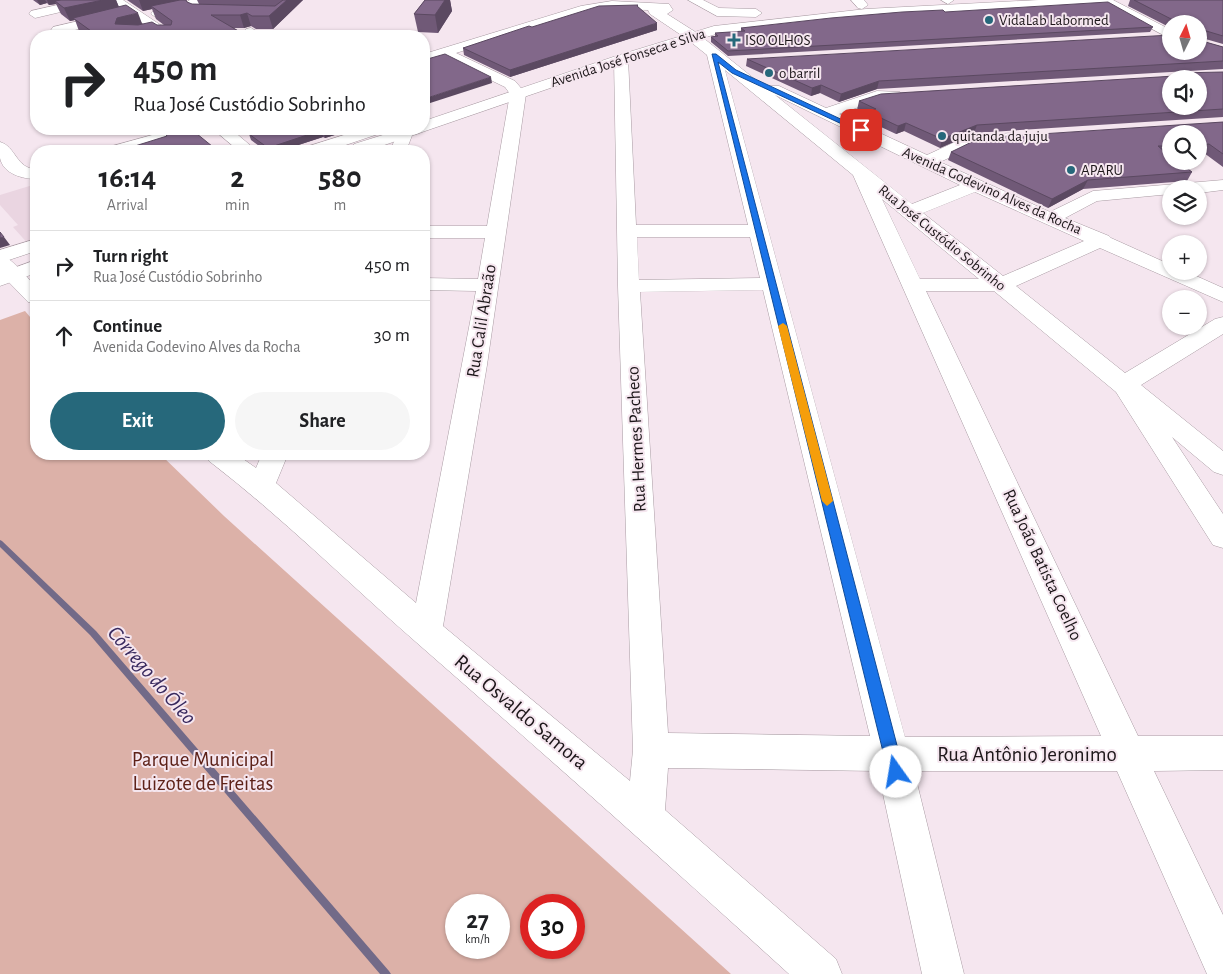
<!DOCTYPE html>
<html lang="en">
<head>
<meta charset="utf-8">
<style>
  :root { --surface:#fff; --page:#f6f6f6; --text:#202124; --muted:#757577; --line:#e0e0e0; --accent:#26687b }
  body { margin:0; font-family:"Alegreya Sans",sans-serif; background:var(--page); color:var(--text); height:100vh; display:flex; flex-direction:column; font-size:19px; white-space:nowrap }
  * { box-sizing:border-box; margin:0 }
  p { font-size:16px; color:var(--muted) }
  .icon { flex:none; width:28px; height:28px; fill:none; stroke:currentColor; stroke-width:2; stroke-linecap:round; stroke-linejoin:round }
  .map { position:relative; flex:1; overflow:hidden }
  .sheet { position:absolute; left:30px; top:145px; width:400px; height:315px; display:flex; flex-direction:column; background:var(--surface); border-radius:20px; box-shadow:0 1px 4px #0004 }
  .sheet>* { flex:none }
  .top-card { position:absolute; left:30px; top:30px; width:400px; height:105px; border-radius:20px; box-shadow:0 1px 4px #0004; background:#fff; color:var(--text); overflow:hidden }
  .needle { width:32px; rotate:5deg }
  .fabs { position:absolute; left:1162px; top:15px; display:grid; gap:10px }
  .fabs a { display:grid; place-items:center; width:45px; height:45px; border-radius:50%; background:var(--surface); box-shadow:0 1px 4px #0004; font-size:25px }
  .speed { position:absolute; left:445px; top:894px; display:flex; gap:10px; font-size:25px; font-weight:700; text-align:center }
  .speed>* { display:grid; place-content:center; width:65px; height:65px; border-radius:50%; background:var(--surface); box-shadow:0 1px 4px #0004; line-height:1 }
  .speed small { font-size:12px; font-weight:400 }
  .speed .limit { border:8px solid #d22; background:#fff; color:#111 }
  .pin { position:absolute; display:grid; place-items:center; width:42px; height:42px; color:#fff; margin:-21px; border-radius:10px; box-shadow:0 2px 8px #0006 }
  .me { position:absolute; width:55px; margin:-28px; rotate:347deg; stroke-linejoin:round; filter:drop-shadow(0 0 4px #0008) }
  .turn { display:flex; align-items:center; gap:18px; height:105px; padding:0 20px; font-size:22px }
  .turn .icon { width:65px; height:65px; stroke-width:2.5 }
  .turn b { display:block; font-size:35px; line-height:42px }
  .eta { display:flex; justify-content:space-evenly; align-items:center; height:85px; text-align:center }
  .eta b { font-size:30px; font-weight:700; line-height:35px }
  .cta { display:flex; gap:10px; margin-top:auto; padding:10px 20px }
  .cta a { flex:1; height:58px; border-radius:30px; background:var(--accent); color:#fff; font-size:20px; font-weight:700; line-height:58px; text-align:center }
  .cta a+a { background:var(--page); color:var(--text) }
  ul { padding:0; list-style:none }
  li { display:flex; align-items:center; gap:15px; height:70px; padding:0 20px; border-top:1px solid var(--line) }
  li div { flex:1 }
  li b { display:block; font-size:19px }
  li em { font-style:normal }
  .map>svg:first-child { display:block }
  .built { fill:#ead5e1 }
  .green { fill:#dcb1a8; fill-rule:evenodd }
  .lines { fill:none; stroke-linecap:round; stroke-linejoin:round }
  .stream { fill:#726a88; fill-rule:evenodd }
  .minor-casing { stroke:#a99ba3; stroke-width:1 }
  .major-casing { stroke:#a99ba3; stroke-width:1 }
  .minor { fill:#fff; fill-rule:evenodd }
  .major { fill:#fff; fill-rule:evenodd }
  .wall { fill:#705977 }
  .shaded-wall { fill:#5b4961 }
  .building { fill:#82688a; stroke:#5b4961; fill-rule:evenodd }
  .route { fill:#1a73e8; stroke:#114b97 }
  .slow { fill:#f59e0b }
  .poi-dot { fill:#26687b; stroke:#f5e6ef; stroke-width:2 }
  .labels { text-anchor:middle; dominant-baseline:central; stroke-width:4; stroke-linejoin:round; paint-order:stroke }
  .far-poi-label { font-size:15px; fill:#1d171a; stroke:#f5e6ef; text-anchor:start }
  .far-street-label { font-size:15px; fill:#1d171a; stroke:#f5e6ef }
  .street-label { font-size:18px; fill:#1d171a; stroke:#f5e6ef }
  .near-street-label { font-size:21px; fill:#1d171a; stroke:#f5e6ef }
  .near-park-label { font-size:21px; fill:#5d2118; stroke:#f5e6ef }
  .near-water-label { font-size:22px; font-style:italic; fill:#38295e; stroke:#f5e6ef }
</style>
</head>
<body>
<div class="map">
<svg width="1223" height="974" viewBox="0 0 1223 974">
  <rect width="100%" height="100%" fill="#f5e6ef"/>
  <path class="built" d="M36,184V245L31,247L13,227L18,225L0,205V195Z"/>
  <path class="green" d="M25,311L36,324V454H160L224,516L731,974H0V320ZM456,905H499V948H456ZM531,905H574V948H531Z"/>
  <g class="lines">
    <path class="stream" d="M0,540L2,541L96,631L389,971L391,974H380L90,635L0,547Z"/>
    <defs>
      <g id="minor">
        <path d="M79,0H101L99,3L35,18L29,14L31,11Z"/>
        <path d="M109,0H123L177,36H161Z"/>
        <path d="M190,0H204L193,9L157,18L151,14L153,11L185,3Z"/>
        <path d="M688,0H703L719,8L756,9L762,13L756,17L717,16Z"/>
        <path d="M851,0H864L868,5L862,9L858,8Z"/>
        <path d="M941,0H954L948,4Z"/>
        <path d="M1098,0H1113L1171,30V39Z"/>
        <path d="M612,1L669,4L673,10L667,14L697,33L767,89L769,86H779L826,108L877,91L900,92L903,95L900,98L879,100L839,114L927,155L968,136L1012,133L1018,134L1020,138L1018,142L977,145L940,162L1050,212L1093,191L1223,180V190L1199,193V189H1171V194L1097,201L1065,218L1109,236L1111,238L1171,265V271H1185L1223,288V302L1100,248L1016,286L1125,373L1215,319L1223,317V334L1141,385L1223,451V475L1214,472L1172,437L1223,514V548L1213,545L1116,392L994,291H926L1138,736H1223V770L1154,771L1223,915V974H1207L1117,771H914L964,974H922L878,771L668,768L665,810L836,959L842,974H789C666,862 542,752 417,643C347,582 282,517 209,461L205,454H236L256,468L262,454H288L276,483L416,603L476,291L424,290V278L478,279L485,238H424V226H487L510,94L505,87L443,57L424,62V54L581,6ZM612,9L648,10L650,14L687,39L707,55L748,225H636L628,59L626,56H616L614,59L618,286L633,750L630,781L443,626L487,365L526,94L515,81L456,53L587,12ZM725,70L853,175L1101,736L905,737ZM775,95L960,185L912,204ZM975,192L1084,241L1003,276L923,213ZM882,199L979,279H920ZM637,237H750L760,278L639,280ZM763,290L870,736L668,733L640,292Z"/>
        <path d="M113,13L117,14L119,17L117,20L58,34L51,30L53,27Z"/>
        <path d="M251,28L258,32L254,36H240L246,29Z"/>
        <path d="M174,129H199L197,132L132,151H107L109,147Z"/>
        <path d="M213,129H231L257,151H239Z"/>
        <path d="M408,129L413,133L406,151H390L399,130Z"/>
        <path d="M0,142C16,146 16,169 36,169V179C23,179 3,174 0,158C0,153 0,147 0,142Z"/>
        <path d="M0,254C11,257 26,277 36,286V303L28,302L0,273Z"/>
      </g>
      <g id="major">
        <path d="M1039,0H1114L1108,4L866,17L716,34L626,62L367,151H354L352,148L354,144L402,129H424V121L616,56L714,26L866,9Z"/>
        <path d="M363,129H386L384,132L328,151H304L306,147Z"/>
        <path d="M36,239V251L0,263V250Z"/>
        <path d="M36,260V273L0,286V273Z"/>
      </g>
    </defs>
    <use href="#minor" class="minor-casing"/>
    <use href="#major" class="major-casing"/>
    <use href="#minor" class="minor"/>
    <use href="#major" class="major"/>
  </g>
  <g class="wall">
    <path d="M33,0H116L119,7L142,24L157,25H164L156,19L152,9L143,11L127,0H186L187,2L192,4H199L197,0H303L273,29H256L251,26L244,28H233L247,36H86L79,31L75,20L70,21L61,14L56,4L49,5L47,3L40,5Z"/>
    <path d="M425,0H450L452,11L438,33L418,32L414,14Z"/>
    <path d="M1130,0H1223V44L1202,38V41L1223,47V69L877,89L839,102L820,93L811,96L746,66L747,59L1171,51L1199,24H1171V28L1128,6Z"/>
    <path d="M638,7L657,30L535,69L510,77L464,55L463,48L532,27Z"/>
    <path d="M945,12L1153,27L1150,32L728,56L711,42V37L715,36V33L741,32V28Z"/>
    <path d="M1223,72V117L974,133L940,148L904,131L896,134L866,120L867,114L857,110L859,101Z"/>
    <path d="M1223,122V167L1204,153H1199V134H1171V154H1168L1192,172L1187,181L1083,189L1048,208L948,160L951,152Z"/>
    <path d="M265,129H354L325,138L323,137L280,151H266L251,140L249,134Z"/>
  </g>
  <g class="shaded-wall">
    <path d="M37,0H45L47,3L40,5Z"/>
    <path d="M47,0H72L55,1L56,4L49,5Z"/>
    <path d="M103,0H116L120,10L73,18L75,20L70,21L64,8Z"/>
    <path d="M139,0H183L151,6L152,9L143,11Z"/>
    <path d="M287,0H303L273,29L269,16Z"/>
    <path d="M445,0H450L452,11L438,33L435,15Z"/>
    <path d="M138,13L143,26L115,24L117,18Z"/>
    <path d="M247,13L251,26L244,28L240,15Z"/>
    <path d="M657,23V30L535,69L510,77V70Z"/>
    <path d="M491,77L492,83L424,105V99Z"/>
    <path d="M879,81L877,89L839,102L841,94Z"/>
    <path d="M821,85L820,93L811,96L812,88Z"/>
    <path d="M906,123L904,131L896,134L898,126Z"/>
    <path d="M977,125L974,133L940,148L942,139Z"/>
    <path d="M333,129H354L325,138L324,132Z"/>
    <path d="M322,130L323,137L280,151H269L268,148Z"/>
    <path d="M1088,180L1083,189L1048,208L1052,199Z"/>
    <path d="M4,237L10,245L0,248V238Z"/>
  </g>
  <g class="building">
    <path d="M61,0H103L64,8L55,1Z"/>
    <path d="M180,0H186L187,2L192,4L275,6L283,0H287L269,16H252L247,13L240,15H211L247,36H98L73,18L126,5L138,13L117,18L115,24L138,25L152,22L157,25H171L172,21L151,6Z"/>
    <path d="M425,0H445L435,15L414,14Z"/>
    <path d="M1134,0H1223V36L1203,30L1201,31L1202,41L1223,47V61L879,81L841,94L821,85L812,88L747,59L1171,35V51H1199V24H1176L1175,21Z"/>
    <path d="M1108,2L1153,27L728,51L711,37L718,36L715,33L745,31L741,28L831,18L902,12L943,10L945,12Z"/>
    <path d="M638,5L637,6L657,23L535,62L510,70L463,48L529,26L532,27L599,6Z"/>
    <path d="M445,54L491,77L424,99V60Z"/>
    <path d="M1223,72V109L977,125L942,139L906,123L898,126L868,112L876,109L859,101L881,94L1175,76L1177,73ZM1171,79H1199V106H1171Z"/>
    <path d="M1223,122V154L1209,144L1199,145V134H1171V146H1158L1171,157V161H1177L1192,172L1088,180L1052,199L951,152L980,138Z"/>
    <path d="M185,129L187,131L189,129H191L218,151H119L167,136L166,135Z"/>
    <path d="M265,129H333L324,132L322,130L268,148L249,134Z"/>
    <path d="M0,232L4,237L0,238Z"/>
  </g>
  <path class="route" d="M712,54H716L736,70L864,130L859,132L732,73L718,62L904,772L901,778L896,780L891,778L888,772Z"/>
  <path class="slow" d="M783,323L787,326L833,501L827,506L822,501L778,326Z"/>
  <g class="poi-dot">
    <circle cx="989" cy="20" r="5"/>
    <path d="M731.5 32.5h5v5h5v5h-5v5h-5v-5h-5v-5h5z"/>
    <circle cx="769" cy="73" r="5"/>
    <circle cx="942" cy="136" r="5"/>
    <circle cx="1071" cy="170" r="5"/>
  </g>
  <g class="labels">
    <g class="far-poi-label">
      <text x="999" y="20">VidaLab Labormed</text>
      <text x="745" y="40">ISO OLHOS</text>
      <text x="779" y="73">o barril</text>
      <text x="952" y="136">quitanda da juju</text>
      <text x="1081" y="170">APARU</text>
    </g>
    <g class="far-street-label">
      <text transform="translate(628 58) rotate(-18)">Avenida José Fonseca e Silva</text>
      <text transform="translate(992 191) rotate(24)">Avenida Godevino Alves da Rocha</text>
      <text transform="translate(942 238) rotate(39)">Rua José Custódio Sobrinho</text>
    </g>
    <g class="street-label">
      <text transform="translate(482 321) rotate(-81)">Rua Calil Abraão</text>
      <text transform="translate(637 439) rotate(-93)">Rua Hermes Pacheco</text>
      <text transform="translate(1042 565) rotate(65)">Rua João Batista Coelho</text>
    </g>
    <g class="near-street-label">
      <text transform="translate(521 712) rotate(40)">Rua Osvaldo Samora</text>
      <text x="1027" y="754">Rua Antônio Jeronimo</text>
    </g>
    <g class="near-park-label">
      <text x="203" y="759">Parque Municipal<tspan x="203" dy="24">Luizote de Freitas</tspan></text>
    </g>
    <g class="near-water-label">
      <text transform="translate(152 675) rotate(49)">Córrego do Óleo</text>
    </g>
  </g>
</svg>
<div class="fabs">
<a><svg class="needle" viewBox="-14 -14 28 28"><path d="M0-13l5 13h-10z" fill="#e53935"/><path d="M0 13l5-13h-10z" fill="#757577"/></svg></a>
<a><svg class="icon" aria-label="sound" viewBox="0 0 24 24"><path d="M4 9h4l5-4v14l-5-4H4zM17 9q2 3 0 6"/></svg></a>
<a><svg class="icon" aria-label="search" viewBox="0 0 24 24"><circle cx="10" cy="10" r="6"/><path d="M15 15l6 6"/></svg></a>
<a><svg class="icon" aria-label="layers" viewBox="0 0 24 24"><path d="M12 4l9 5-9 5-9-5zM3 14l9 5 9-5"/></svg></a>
<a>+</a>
<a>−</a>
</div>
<div class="speed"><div>27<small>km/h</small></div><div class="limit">30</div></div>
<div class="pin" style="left:861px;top:130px;background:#d93025"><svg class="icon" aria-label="arrive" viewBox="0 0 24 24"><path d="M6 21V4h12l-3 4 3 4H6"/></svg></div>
<svg class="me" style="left:896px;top:772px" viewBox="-20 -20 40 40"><circle r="19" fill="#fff"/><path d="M0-13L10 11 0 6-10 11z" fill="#1a73e8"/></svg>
<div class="top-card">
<div class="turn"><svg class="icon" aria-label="right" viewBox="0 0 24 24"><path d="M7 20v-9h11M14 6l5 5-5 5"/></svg><div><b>450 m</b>Rua José Custódio Sobrinho</div></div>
</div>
<section class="sheet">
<div class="eta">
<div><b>16:14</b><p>Arrival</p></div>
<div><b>2</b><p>min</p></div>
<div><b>580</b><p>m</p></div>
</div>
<ul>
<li><svg class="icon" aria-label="right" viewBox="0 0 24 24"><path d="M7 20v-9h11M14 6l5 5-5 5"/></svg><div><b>Turn right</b><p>Rua José Custódio Sobrinho</p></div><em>450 m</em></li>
<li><svg class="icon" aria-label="ahead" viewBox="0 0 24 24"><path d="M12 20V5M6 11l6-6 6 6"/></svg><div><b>Continue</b><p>Avenida Godevino Alves da Rocha</p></div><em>30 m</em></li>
</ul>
<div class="cta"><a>Exit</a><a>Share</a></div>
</section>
</div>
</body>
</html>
